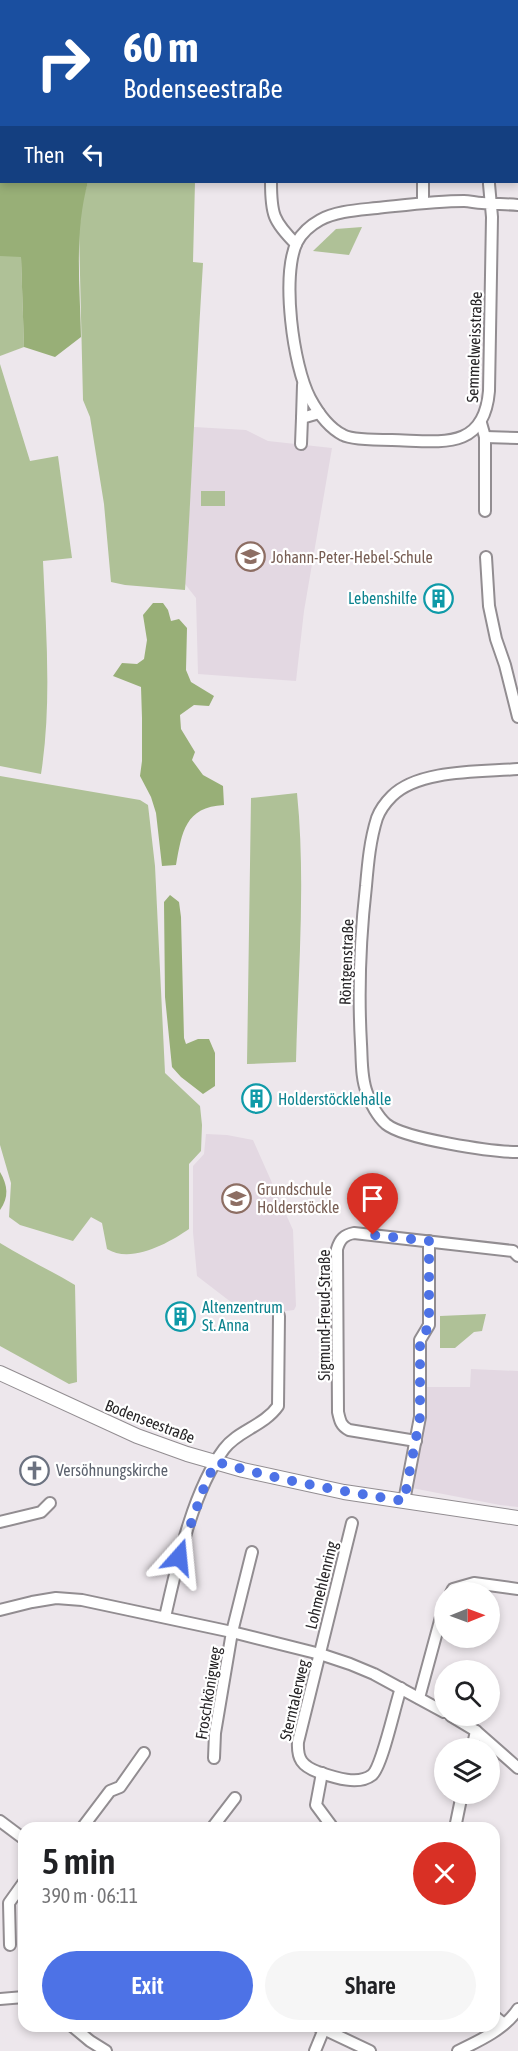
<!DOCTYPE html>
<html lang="en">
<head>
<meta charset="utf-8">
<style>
  :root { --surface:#fff; --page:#f6f6f6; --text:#202124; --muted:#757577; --accent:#4d72e6 }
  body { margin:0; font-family:"Asap Condensed",sans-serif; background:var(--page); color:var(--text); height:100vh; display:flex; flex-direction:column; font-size:22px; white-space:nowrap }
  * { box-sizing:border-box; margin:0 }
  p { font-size:20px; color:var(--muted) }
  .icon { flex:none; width:33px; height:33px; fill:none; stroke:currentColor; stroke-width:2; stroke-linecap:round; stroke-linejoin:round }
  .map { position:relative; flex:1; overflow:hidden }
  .details { position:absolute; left:18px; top:1822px; width:482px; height:210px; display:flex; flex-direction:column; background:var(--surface); border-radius:18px; box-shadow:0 3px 9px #0003 }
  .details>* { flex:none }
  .guide { position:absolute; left:0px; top:0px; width:519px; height:183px; box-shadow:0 3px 9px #0003; background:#1a4fa0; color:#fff; overflow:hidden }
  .needle { width:39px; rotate:89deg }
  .tools { position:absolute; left:434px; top:1582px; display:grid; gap:12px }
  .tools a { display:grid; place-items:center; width:66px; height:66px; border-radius:50%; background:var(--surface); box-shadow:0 3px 9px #0003; font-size:30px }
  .pin { position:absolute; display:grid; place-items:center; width:51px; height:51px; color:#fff; margin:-62px -26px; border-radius:50% 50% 50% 0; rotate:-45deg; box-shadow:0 0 6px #0007 }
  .pin .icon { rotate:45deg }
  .me { position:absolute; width:66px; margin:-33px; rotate:18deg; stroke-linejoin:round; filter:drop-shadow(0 0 4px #0008) }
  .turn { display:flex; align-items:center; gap:21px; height:126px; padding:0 24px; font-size:27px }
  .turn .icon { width:78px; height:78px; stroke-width:2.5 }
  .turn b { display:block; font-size:42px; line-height:51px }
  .then { display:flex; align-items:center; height:57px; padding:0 24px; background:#0003; gap:12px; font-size:22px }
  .round { display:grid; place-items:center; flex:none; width:63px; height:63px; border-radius:32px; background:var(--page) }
  .overview { display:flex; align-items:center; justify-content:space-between; height:102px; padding:0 24px }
  h1 { font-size:36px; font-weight:600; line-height:45px }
  .button { display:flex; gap:12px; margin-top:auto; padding:12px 24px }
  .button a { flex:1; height:69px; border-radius:36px; background:var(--accent); color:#fff; font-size:24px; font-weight:600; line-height:69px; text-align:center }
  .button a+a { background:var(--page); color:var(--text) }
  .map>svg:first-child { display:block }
  .built { fill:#e3d8e2 }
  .green { fill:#afc197 }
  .forest { fill:#98af77 }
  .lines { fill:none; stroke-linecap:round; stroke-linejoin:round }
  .minor-casing { stroke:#928d91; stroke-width:14 }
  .tertiary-casing { stroke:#928d91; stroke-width:16 }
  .minor { stroke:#fff; stroke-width:10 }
  .tertiary { stroke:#fff; stroke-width:14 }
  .route { stroke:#4d72e6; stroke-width:10; stroke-dasharray:0 18 }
  .labels { text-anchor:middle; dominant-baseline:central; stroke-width:4.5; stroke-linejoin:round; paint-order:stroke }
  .street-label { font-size:16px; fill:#272527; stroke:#fff }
  .education-label { font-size:16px; fill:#785e54; stroke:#fff; text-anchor:start }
  .culture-label { font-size:16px; fill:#0d838f; stroke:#fff; text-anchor:start }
  .worship-label { font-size:16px; fill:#5b616d; stroke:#fff; text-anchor:start }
</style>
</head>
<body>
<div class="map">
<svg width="518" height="2051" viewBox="0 0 518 2051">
  <rect width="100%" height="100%" fill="#ede7ec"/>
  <g class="built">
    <path d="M194,427L246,430L268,441L332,448L304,611L296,681L198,674L196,598L185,584Z"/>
    <path d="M206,1134L227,1135L253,1140L293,1230L296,1306L294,1310L278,1312L240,1309L197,1276L193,1232V1166L204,1154Z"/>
    <path d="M471,1369L518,1371V1507L500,1505L412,1488L420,1387H470Z"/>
  </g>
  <g class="green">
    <rect x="21" y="0" width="160" height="2"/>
    <path d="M88,182H195L193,262L203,263C196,372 192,481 185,590L125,585L111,582L104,504L90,417L83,400L79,233L82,201Z"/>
    <path d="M362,227L349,255L313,251L336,229Z"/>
    <path d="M0,256H21L24,347L0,356Z"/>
    <path d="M0,364L30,461L58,456L72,558L43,561C46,632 52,704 41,774L0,766Z"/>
    <rect x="201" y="491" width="24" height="15"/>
    <path d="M0,776L140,800L148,805L155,866L165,1073L200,1106L202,1125L201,1151L189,1164V1229C169,1243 131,1264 107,1249L102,1223L91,1217L73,1241L20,1225L9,1217L11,1183L0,1145Z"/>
    <path d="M297,793C306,882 298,973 296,1062L247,1064L251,798Z"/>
    <path d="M0,1243C24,1258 50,1270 75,1285L77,1382L69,1384L0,1346Z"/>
    <path d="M486,1314L482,1331L474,1332L455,1348H440V1316Z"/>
  </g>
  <g class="forest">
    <path d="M0,0H21V1L2,2V182H88C74,232 80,285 81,337L55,357L24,347L21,257L0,256Z"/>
    <path d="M153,603H163L168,610L171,621L179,619L187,628L186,670L191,682L214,696L209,706L194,705L180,715L181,729L195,752L192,760L203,775L223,786L224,805C185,807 182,832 176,865L162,866L156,813L151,797L140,776L142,761V718L141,687L113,676L122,663L137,664L144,659L147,640L143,615Z"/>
    <path d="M170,895L179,902L181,917L184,1038L186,1044L198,1039H209L215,1053V1086L203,1094L181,1077L172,1067L165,997L164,902Z"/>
    <path d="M0,1172C8,1186 9,1197 0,1210Z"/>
  </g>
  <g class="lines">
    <defs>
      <g id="minor">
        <path d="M284,2V0"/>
        <path d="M488,2L489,0"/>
        <path d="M271,182C271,214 273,221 296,244"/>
        <path d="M489,182V184L492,217L489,391C484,452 439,441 392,440C381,440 352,440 343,435C329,428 317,411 310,398C293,366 281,275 297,242C302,233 311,225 320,220C336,211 359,210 377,208C406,205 435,201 464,201C470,201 476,203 482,203C494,204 506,204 518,205"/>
        <path d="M423,203V182"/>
        <path d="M302,418L303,385"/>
        <path d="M481,423L485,437V511"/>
        <path d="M485,437L518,438"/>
        <path d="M301,444L302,418L319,413"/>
        <path d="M486,557L489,606L496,639L505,665L518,717"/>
        <path d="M518,769C482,772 419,769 392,796C386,802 380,810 377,818C370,840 368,863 366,886C360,939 358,991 361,1044C362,1060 361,1078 367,1093C370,1103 378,1117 386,1124C404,1139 493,1152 518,1152"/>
        <path d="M416,1441L349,1430C341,1426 340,1421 338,1412L337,1249C340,1239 344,1235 354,1233L513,1251L518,1256"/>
        <path d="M404,1501L420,1417V1340L429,1325V1241"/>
        <path d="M0,1522L41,1512L50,1503"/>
        <path d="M352,1523L298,1742C297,1759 302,1766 318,1772C333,1777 358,1786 372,1775C382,1767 395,1705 401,1688"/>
        <path d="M451,1593L453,1589L474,1583L518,1589"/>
        <path d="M0,1610L32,1602L56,1598L82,1600L232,1632L320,1654L350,1664L374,1674L444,1712"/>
        <path d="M165,1617C177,1565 192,1492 224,1449C237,1431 264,1426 278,1406L279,1316"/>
        <path d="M419,1698L444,1606"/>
        <path d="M451,1716L476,1731L518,1768"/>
        <path d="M472,1749L476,1731"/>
        <path d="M214,1758L215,1733L232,1632L252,1552"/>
        <path d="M322,1773L316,1805L333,1828"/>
        <path d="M0,1821L24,1839"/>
        <path d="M82,1828L110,1791L120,1787L144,1753"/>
        <path d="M212,1828L235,1798"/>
        <path d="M455,1828L462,1794"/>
        <path d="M10,1945L9,1903L24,1882"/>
        <path d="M0,1999L24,1997"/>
        <path d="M494,2016L504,2024"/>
        <path d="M72,2026L90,2041L106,2051"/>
        <path d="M317,2026L370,2051"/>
        <path d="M315,2051L324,2029"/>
        <path d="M458,2051C479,2041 505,2029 518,2009"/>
      </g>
      <path id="tertiary" d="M0,1373L137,1436L187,1454L243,1470L344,1492L518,1518"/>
    </defs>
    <use href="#minor" class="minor-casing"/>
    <use href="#tertiary" class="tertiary-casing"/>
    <use href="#minor" class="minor"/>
    <use href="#tertiary" class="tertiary"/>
  </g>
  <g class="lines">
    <path class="route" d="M179,1557L207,1479L217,1462C278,1480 340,1491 404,1501L420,1417V1340L429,1326V1241L373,1235"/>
  </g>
  <defs>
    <symbol id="school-ring" viewBox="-11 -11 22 22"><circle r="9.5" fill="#fff" stroke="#8d6e63" stroke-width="1.5"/><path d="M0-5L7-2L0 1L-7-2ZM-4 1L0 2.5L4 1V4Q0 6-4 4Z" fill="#8d6e63"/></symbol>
    <symbol id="building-ring" viewBox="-11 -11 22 22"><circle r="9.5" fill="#fff" stroke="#0f9aa8" stroke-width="1.5"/><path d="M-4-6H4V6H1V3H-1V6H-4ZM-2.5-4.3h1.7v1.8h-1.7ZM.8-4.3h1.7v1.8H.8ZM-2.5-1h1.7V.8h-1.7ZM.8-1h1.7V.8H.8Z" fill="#0f9aa8"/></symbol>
    <symbol id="church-ring" viewBox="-11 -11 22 22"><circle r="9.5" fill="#fff" stroke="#6b7280" stroke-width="1.5"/><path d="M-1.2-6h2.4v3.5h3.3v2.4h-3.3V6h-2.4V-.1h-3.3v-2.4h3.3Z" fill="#6b7280"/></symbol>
  </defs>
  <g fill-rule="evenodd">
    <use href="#school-ring" x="234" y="540" width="33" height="33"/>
    <use href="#building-ring" x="422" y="582" width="33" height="33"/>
    <use href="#building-ring" x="240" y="1082" width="33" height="33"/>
    <use href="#school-ring" x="220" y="1182" width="33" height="33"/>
    <use href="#building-ring" x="164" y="1300" width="33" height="33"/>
    <use href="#church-ring" x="18" y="1454" width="33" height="33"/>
  </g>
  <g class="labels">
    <g class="street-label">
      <text transform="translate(474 347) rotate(-88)">Semmelweisstraße</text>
      <text transform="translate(346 962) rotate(-88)">Röntgenstraße</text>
      <text transform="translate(324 1315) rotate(-90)">Sigmund-Freud-Straße</text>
      <text transform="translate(150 1421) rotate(21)">Bodenseestraße</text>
      <text transform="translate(321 1585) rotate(-76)">Lohmehlenring</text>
      <text transform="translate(208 1693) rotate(-81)">Froschkönigweg</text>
      <text transform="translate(294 1700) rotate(-77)">Sterntalerweg</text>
    </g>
    <g class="education-label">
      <text x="271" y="557">Johann-Peter-Hebel-Schule</text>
      <text x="257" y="1189">Grundschule<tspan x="257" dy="18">Holderstöckle</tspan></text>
    </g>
    <g class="culture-label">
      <text x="417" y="598" text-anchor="end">Lebenshilfe</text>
      <text x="278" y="1099">Holderstöcklehalle</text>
      <text x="202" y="1307">Altenzentrum<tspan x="202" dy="18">St. Anna</tspan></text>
    </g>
    <g class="worship-label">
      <text x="56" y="1470">Versöhnungskirche</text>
    </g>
  </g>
</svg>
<div class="tools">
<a><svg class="needle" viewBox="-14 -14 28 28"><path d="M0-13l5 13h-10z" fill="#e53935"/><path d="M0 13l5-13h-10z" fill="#757577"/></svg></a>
<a><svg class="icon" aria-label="search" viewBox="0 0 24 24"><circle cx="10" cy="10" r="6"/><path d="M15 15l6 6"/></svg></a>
<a><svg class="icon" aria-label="layers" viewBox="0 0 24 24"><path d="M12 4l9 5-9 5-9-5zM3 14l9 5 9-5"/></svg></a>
</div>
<div class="pin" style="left:373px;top:1235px;background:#d93025"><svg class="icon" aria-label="arrive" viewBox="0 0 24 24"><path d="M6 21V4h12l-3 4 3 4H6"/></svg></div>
<svg class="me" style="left:179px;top:1557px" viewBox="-20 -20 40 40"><path d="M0-17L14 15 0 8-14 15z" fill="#4d72e6" stroke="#fff" stroke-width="4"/></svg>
<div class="guide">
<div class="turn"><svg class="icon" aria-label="right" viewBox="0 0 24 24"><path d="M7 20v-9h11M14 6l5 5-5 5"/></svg><div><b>60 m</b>Bodenseestraße</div></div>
<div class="then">Then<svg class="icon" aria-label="left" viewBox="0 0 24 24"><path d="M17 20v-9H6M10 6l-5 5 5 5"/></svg></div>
</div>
<section class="details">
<div class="overview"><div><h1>5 min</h1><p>390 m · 06:11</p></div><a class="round" style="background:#d93025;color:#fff"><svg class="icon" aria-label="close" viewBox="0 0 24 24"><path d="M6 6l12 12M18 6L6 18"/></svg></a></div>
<div class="button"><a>Exit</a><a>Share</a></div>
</section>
</div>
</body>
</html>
